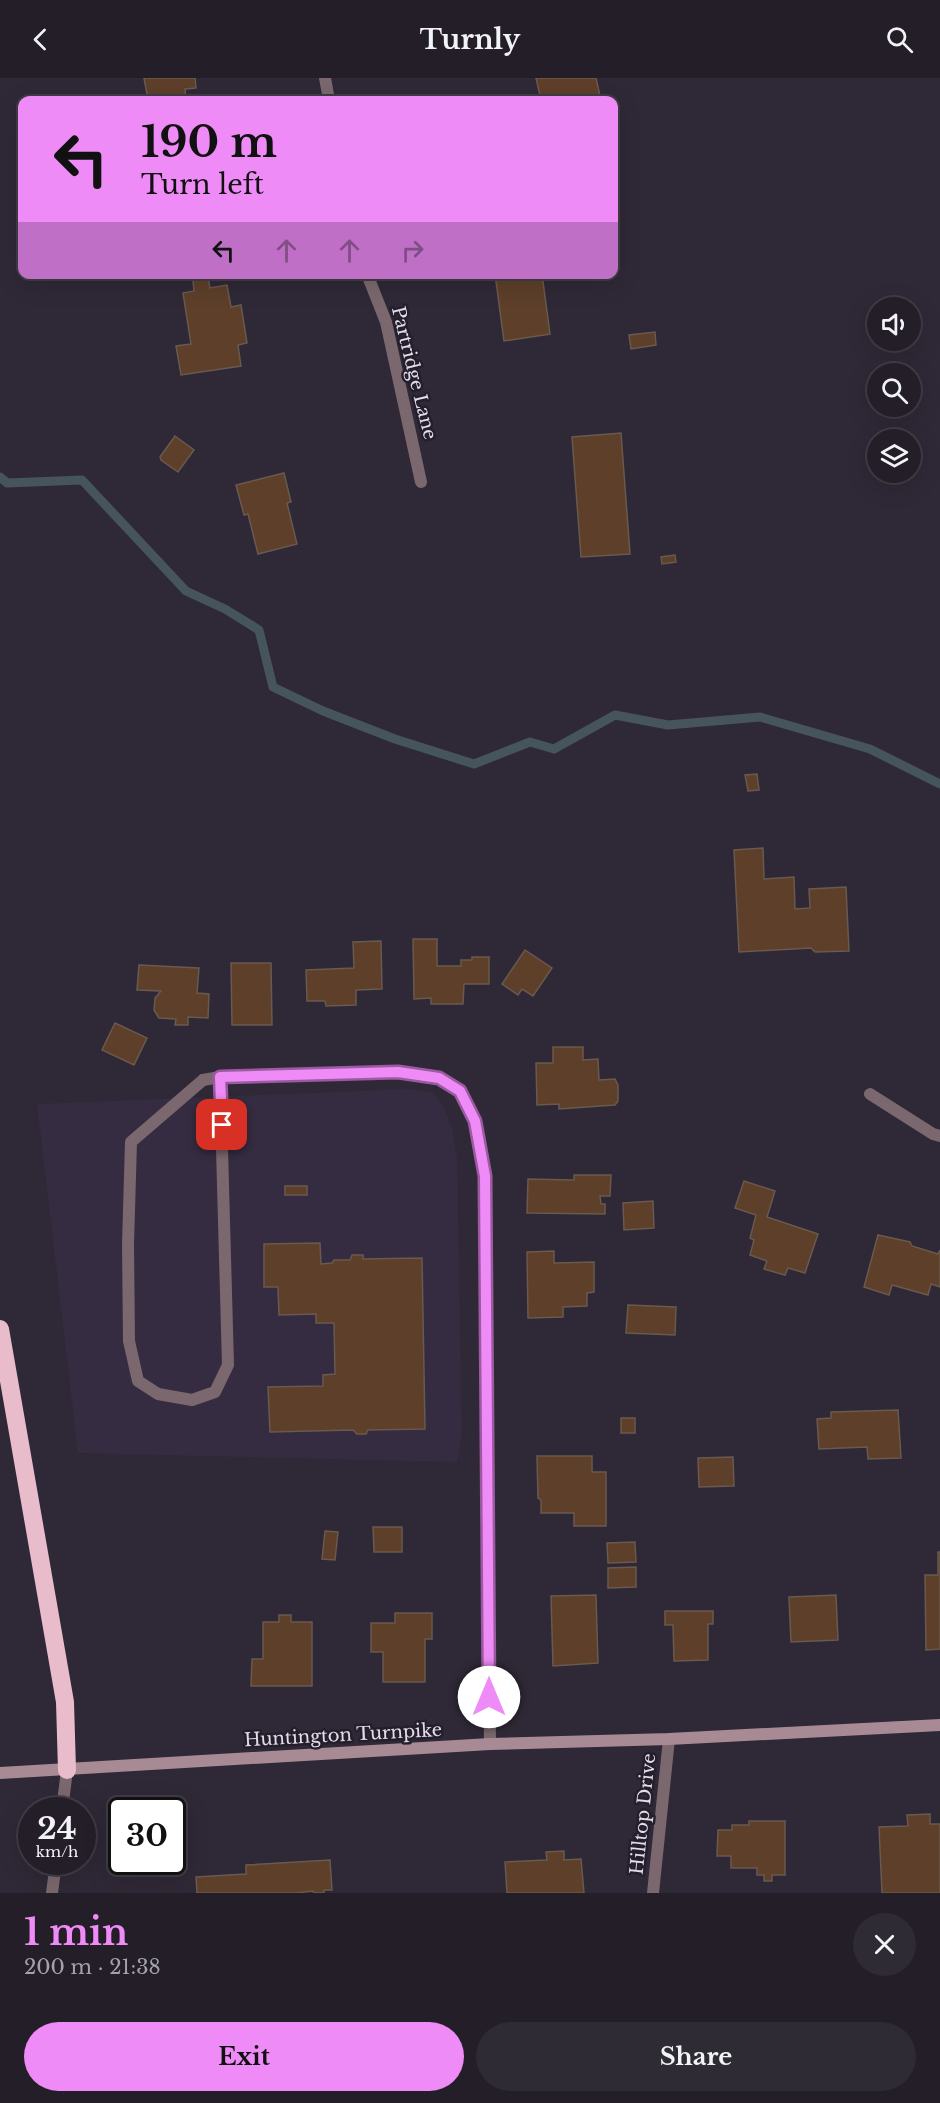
<!DOCTYPE html>
<html lang="en">
<head>
<meta charset="utf-8">
<style>
  :root { --surface:#231e28; --page:#2f2b34; --text:#f1f3f6; --muted:#a3a2a8; --line:#403c45; --accent:#ef8bf7 }
  body { margin:0; font-family:"Libre Baskerville",serif; background:var(--page); color:var(--text); height:100vh; display:flex; flex-direction:column; font-size:22px; white-space:nowrap }
  * { box-sizing:border-box; margin:0 }
  p { font-size:20px; color:var(--muted) }
  .icon { flex:none; width:33px; height:33px; fill:none; stroke:currentColor; stroke-width:2; stroke-linecap:round; stroke-linejoin:round }
  .map { position:relative; height:1815px; overflow:hidden }
  .sheet { display:flex; flex-direction:column; background:var(--surface); flex:1 }
  .sheet>* { flex:none }
  .banner { position:absolute; left:18px; top:18px; width:600px; height:183px; border-radius:12px; box-shadow:0 6px 24px #0002,0 0 0 2px var(--line); background:#ef8bf7; color:#111; overflow:hidden }
  .controls { position:absolute; left:867px; top:219px; display:grid; gap:12px }
  .controls a { display:grid; place-items:center; width:54px; height:54px; border-radius:50%; background:var(--surface); box-shadow:0 6px 24px #0002,0 0 0 2px var(--line); font-size:30px }
  .speed { position:absolute; left:18px; top:1719px; display:flex; gap:12px; font-size:30px; font-weight:700; text-align:center }
  .speed>* { display:grid; place-content:center; width:78px; height:78px; border-radius:50%; background:var(--surface); box-shadow:0 6px 24px #0002,0 0 0 2px var(--line); line-height:1 }
  .speed small { font-size:15px; font-weight:400 }
  .speed .limit { border:3px solid #111; border-radius:9px; background:#fff; color:#111 }
  .pin { position:absolute; display:grid; place-items:center; width:51px; height:51px; color:#fff; margin:-26px; border-radius:12px; box-shadow:0 3px 9px #0006 }
  .me { position:absolute; width:66px; margin:-33px; rotate:0deg; stroke-linejoin:round; filter:drop-shadow(0 0 4px #0008) }
  .turn { display:flex; align-items:center; gap:21px; height:126px; padding:0 24px; font-size:27px }
  .turn .icon { width:78px; height:78px; stroke-width:2.5 }
  .turn b { display:block; font-size:42px; line-height:51px }
  .lanes { display:flex; align-items:center; height:57px; padding:0 24px; background:#0003; justify-content:center; gap:30px; direction:ltr }
  .lanes .off { opacity:.35 }
  .round { display:grid; place-items:center; flex:none; width:63px; height:63px; border-radius:32px; background:var(--page) }
  .headline { display:flex; align-items:center; justify-content:space-between; height:102px; padding:0 24px }
  h1 { font-size:36px; font-weight:700; line-height:45px; color:var(--accent) }
  .cta { display:flex; gap:12px; margin-top:auto; padding:12px 24px }
  .cta a { flex:1; height:69px; border-radius:36px; background:var(--accent); color:#111; font-size:24px; font-weight:700; line-height:69px; text-align:center }
  .cta a+a { background:var(--page); color:var(--text) }
  header { display:flex; justify-content:space-between; align-items:center; height:78px; padding:0 24px; background:var(--surface); font-size:27px; font-weight:700 }
  .map>svg:first-child { display:block }
  .built { fill:#362c41 }
  .lines { fill:none; stroke-linecap:round; stroke-linejoin:round }
  .stream { stroke:#46545c; stroke-width:9 }
  .building { fill:#5d3f2a; stroke:#69594e; stroke-width:1.5 }
  .lane { stroke:#7a686e; stroke-width:12 }
  .street { stroke:#7a686e; stroke-width:12 }
  .secondary { stroke:#a78a93; stroke-width:12 }
  .highway { stroke:#e8bcca; stroke-width:18 }
  .route-casing { stroke:#9b5aa1; stroke-width:15 }
  .route { stroke:#ef8bf7; stroke-width:10 }
  .labels { text-anchor:middle; dominant-baseline:central; stroke-width:5; stroke-linejoin:round; paint-order:stroke }
  .street-label { font-size:18px; fill:#e2dde7; stroke:#251e2c }
</style>
</head>
<body>
<header><svg class="icon" aria-label="back" viewBox="0 0 24 24"><path d="M15 5l-7 7 7 7"/></svg>Turnly<svg class="icon" aria-label="search" viewBox="0 0 24 24"><circle cx="10" cy="10" r="6"/><path d="M15 15l6 6"/></svg></header>
<div class="map">
<svg width="940" height="1815" viewBox="0 0 940 1815">
  <rect width="100%" height="100%" fill="#2f2836"/>
  <path class="built" d="M409,1011L432,1014L444,1029L452,1051L457,1081L462,1357L457,1384L78,1375L37,1026Z"/>
  <g class="lines">
    <path class="stream" d="M0,399L7,405L82,402L186,513L225,531L259,552L273,609L323,633L395,661L474,686L530,664L554,671L615,637L668,647L760,639L870,671L940,706"/>
  </g>
  <g class="building">
    <path d="M144,0H195L196,10L185,11L186,22H148Z"/>
    <path d="M536,0H596L601,22H541Z"/>
    <path d="M495,196H542L550,256L504,263Z"/>
    <path d="M208,199L210,210L227,207L231,229L241,227L247,265L238,267L241,288L181,297L176,268L191,266L183,215L194,213L193,202Z"/>
    <path d="M655,254L656,267L631,271L629,257Z"/>
    <path d="M621,355L630,476L581,479L572,359Z"/>
    <path d="M175,358L194,372L178,394L161,382L160,379Z"/>
    <path d="M284,395L291,424L287,425L297,466L258,476L248,436L244,437L236,407Z"/>
    <path d="M675,477L676,484L662,486L661,479Z"/>
    <path d="M757,696L759,712L748,713L745,697Z"/>
    <path d="M763,770L764,801L794,799L795,831L810,830L809,811L846,809L849,873L815,874L811,870L739,874L734,772Z"/>
    <path d="M413,861H437V888H461V882H472V879H489V906H464L463,926H431V920L414,921Z"/>
    <path d="M381,863L382,911L356,912V927L326,928L325,923H307L306,892L354,890L353,864Z"/>
    <path d="M525,872L552,890L533,918L522,911L518,917L502,906Z"/>
    <path d="M231,885H271L272,947H232Z"/>
    <path d="M139,887L199,890L197,915L209,916L208,940L188,939V947H175L176,941L159,940L154,932L155,920L161,913L137,912Z"/>
    <path d="M115,945L147,960L134,987L102,972Z"/>
    <path d="M553,969H583V982L598,981L599,1002L615,1001L618,1007V1023L615,1027L559,1031V1026L537,1027L536,985H553Z"/>
    <path d="M574,1097H611L610,1118H600L601,1126H605V1136L527,1135L528,1101L574,1102Z"/>
    <path d="M744,1103L775,1113L767,1139L818,1156L805,1195L788,1190L785,1197L764,1191L767,1183L750,1177L754,1162L750,1160L756,1137L735,1130Z"/>
    <rect x="285" y="1108" width="22" height="9"/>
    <path d="M653,1123L654,1150L624,1152L623,1125Z"/>
    <path d="M878,1157L910,1164L912,1168L938,1176L940,1172V1209L931,1206L928,1217L892,1207L889,1217L864,1209Z"/>
    <path d="M320,1165L321,1186L332,1185L334,1182H350L352,1177H363V1181L422,1180L425,1351L368,1352L366,1356H357L353,1352L270,1354L268,1309L323,1308V1297L335,1296L334,1245H316V1236L279,1237L278,1209H264V1166Z"/>
    <path d="M554,1173V1185L594,1184V1214L587,1215V1228L563,1229V1239L528,1240L527,1174Z"/>
    <path d="M628,1227L676,1229L675,1257L626,1255Z"/>
    <path d="M898,1332L901,1380L868,1381L867,1369L819,1371L817,1341L831,1340V1334Z"/>
    <rect x="621" y="1340" width="14" height="15"/>
    <path d="M537,1378H592V1394H606V1448H574V1435H541V1422L538,1420Z"/>
    <path d="M733,1379L734,1408L699,1409L698,1380Z"/>
    <path d="M373,1449H402V1474H374Z"/>
    <path d="M325,1453L338,1454L335,1482L322,1481Z"/>
    <path d="M635,1464L636,1484L608,1485L607,1465Z"/>
    <path d="M938,1474H940V1571L926,1572L925,1497H938Z"/>
    <path d="M636,1489V1509L608,1510V1490Z"/>
    <path d="M596,1517L598,1585L553,1588L551,1518Z"/>
    <path d="M836,1517L838,1562L791,1564L789,1519Z"/>
    <path d="M665,1533H713V1546H708V1582L674,1583L673,1547H665Z"/>
    <path d="M395,1535H432V1561H425V1604H383V1574H371V1545H395Z"/>
    <path d="M279,1537H291V1544H312V1608H251L252,1581H263V1544H279Z"/>
    <path d="M930,1736V1746H940V1815H882L879,1749L908,1748L907,1737Z"/>
    <path d="M749,1743H785V1797H772V1803H764V1797H757V1790H731V1778H717L718,1752H732V1747H749Z"/>
    <path d="M564,1773V1782L581,1781L584,1815H507L505,1784L547,1782L546,1774Z"/>
    <path d="M330,1782L332,1812H324V1815H314L313,1813L296,1815H197L196,1799L246,1796V1787Z"/>
  </g>
  <g class="lines">
    <path class="lane" d="M203,1002L131,1064L128,1166L129,1263L138,1303L158,1316L192,1322L215,1314L228,1287L220,999"/>
    <g class="street">
      <path d="M325,0L329,22"/>
      <path d="M367,196L386,244L421,404"/>
      <path d="M203,1002L220,999L398,994L439,1000L460,1013L475,1043L485,1098L490,1666"/>
      <path d="M870,1016L933,1056L940,1058"/>
      <path d="M62,1732L67,1692"/>
      <path d="M52,1815L56,1784"/>
      <path d="M653,1815L669,1661"/>
    </g>
    <path class="secondary" d="M0,1695L490,1666L669,1661L940,1647"/>
    <path class="highway" d="M0,1251L65,1624L67,1692"/>
  </g>
  <g class="lines">
    <defs>
      <path id="route" d="M222,1047L220,999L398,994L439,1000L460,1013L475,1043L485,1098L489,1619"/>
    </defs>
    <use href="#route" class="route-casing"/>
    <use href="#route" class="route"/>
  </g>
  <g class="labels">
    <g class="street-label">
      <text transform="translate(414 295) rotate(76)">Partridge Lane</text>
      <text transform="translate(343 1657) rotate(-3)">Huntington Turnpike</text>
      <text transform="translate(643 1736) rotate(-84)">Hilltop Drive</text>
    </g>
  </g>
</svg>
<div class="controls">
<a><svg class="icon" aria-label="sound" viewBox="0 0 24 24"><path d="M4 9h4l5-4v14l-5-4H4zM17 9q2 3 0 6"/></svg></a>
<a><svg class="icon" aria-label="search" viewBox="0 0 24 24"><circle cx="10" cy="10" r="6"/><path d="M15 15l6 6"/></svg></a>
<a><svg class="icon" aria-label="layers" viewBox="0 0 24 24"><path d="M12 4l9 5-9 5-9-5zM3 14l9 5 9-5"/></svg></a>
</div>
<div class="speed"><div>24<small>km/h</small></div><div class="limit">30</div></div>
<div class="pin" style="left:222px;top:1047px;background:#d93025"><svg class="icon" aria-label="arrive" viewBox="0 0 24 24"><path d="M6 21V4h12l-3 4 3 4H6"/></svg></div>
<svg class="me" style="left:489px;top:1619px" viewBox="-20 -20 40 40"><circle r="19" fill="#fff"/><path d="M0-13L10 11 0 6-10 11z" fill="#ef8bf7"/></svg>
<div class="banner">
<div class="turn"><svg class="icon" aria-label="left" viewBox="0 0 24 24"><path d="M17 20v-9H6M10 6l-5 5 5 5"/></svg><div><b>190 m</b>Turn left</div></div>
<div class="lanes"><svg class="icon" aria-label="left" viewBox="0 0 24 24"><path d="M17 20v-9H6M10 6l-5 5 5 5"/></svg><svg class="icon off" aria-label="ahead" viewBox="0 0 24 24"><path d="M12 20V5M6 11l6-6 6 6"/></svg><svg class="icon off" aria-label="ahead" viewBox="0 0 24 24"><path d="M12 20V5M6 11l6-6 6 6"/></svg><svg class="icon off" aria-label="right" viewBox="0 0 24 24"><path d="M7 20v-9h11M14 6l5 5-5 5"/></svg></div>
</div>
</div>
<section class="sheet">
<div class="headline"><div><h1>1 min</h1><p>200 m · 21:38</p></div><a class="round"><svg class="icon" aria-label="close" viewBox="0 0 24 24"><path d="M6 6l12 12M18 6L6 18"/></svg></a></div>
<div class="cta"><a>Exit</a><a>Share</a></div>
</section>
</body>
</html>
